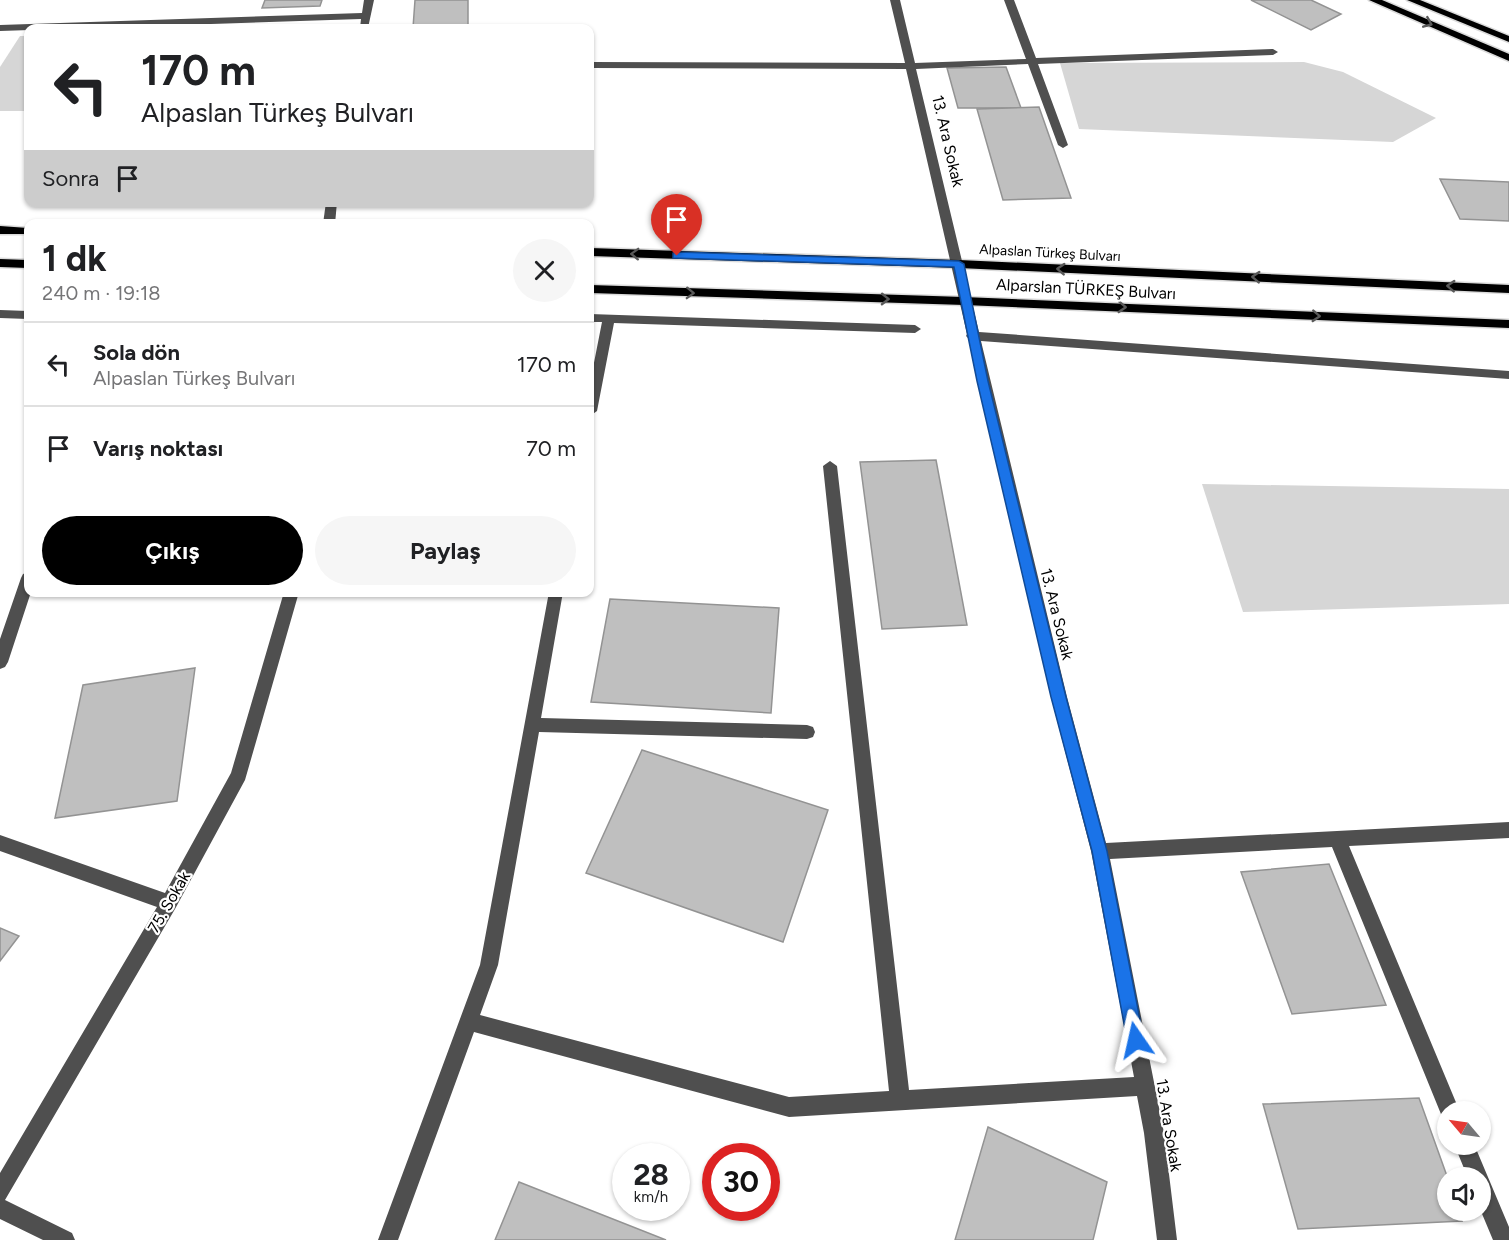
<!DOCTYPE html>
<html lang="tr">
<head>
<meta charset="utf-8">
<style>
  :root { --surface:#fff; --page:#f6f6f6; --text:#202124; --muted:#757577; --line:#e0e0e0; --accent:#000 }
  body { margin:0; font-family:Figtree,sans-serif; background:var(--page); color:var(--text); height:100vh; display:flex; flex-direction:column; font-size:22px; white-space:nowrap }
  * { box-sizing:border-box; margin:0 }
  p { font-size:20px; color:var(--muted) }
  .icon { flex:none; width:33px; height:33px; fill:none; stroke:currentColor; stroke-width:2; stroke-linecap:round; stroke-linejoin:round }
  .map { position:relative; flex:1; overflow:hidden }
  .drawer { position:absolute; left:24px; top:219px; width:570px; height:378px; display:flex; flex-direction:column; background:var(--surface); border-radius:12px; box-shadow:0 2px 4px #0004 }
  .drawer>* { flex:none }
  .banner { position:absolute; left:24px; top:24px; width:570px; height:183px; border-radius:12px; box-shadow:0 2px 4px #0004; background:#fff; color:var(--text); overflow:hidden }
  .needle { width:39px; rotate:299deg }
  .controls { position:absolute; left:1437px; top:1101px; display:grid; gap:12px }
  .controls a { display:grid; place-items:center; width:54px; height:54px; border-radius:50%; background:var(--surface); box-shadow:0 2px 4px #0004; font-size:30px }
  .speed { position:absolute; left:612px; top:1143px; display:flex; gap:12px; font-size:30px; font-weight:700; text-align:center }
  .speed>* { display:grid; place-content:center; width:78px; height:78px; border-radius:50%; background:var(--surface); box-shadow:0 2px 4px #0004; line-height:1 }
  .speed small { font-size:15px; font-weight:400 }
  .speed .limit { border:9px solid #d22; background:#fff; color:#111 }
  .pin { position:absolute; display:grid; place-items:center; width:51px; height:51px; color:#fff; margin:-62px -26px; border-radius:50% 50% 50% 0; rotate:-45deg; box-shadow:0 0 6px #0007 }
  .pin .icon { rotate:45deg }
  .me { position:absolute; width:66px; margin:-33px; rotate:349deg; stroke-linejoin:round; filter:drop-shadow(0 0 4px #0008) }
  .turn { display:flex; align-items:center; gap:21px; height:126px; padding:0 18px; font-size:27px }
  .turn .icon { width:78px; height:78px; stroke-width:2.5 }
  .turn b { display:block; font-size:42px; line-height:51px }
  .then { display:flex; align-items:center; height:57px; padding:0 18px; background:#0003; gap:12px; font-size:22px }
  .round { display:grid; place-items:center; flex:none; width:63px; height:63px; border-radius:32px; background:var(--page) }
  .headline { display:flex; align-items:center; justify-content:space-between; height:102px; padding:0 18px }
  h1 { font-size:36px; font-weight:700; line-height:45px }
  .primary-button { display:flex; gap:12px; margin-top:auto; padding:12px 18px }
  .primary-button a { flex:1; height:69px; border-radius:36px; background:var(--accent); color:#fff; font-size:24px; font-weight:700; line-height:69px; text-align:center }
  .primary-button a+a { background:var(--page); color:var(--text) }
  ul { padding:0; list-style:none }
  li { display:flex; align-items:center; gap:18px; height:84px; padding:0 18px; border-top:2px solid var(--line) }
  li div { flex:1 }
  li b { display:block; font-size:22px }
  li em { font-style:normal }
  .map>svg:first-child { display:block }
  .green { fill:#d6d6d6 }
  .building { fill:#bfbfbf; stroke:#939393; stroke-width:1.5 }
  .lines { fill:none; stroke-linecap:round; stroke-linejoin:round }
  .major-casing { stroke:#dbdbdb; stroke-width:3 }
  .minor { fill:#4f4f4f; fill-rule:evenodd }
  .major { fill:#000; fill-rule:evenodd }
  .oneway { stroke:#595959 }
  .route { fill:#1a73e8; stroke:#114b97; stroke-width:1.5 }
  .labels { text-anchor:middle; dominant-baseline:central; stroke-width:4.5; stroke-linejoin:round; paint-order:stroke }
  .far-street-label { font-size:14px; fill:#000; stroke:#fff }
  .street-label { font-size:16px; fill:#000; stroke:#fff }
</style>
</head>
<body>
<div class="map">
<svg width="1509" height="1240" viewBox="0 0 1509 1240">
  <rect width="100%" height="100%" fill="#fff"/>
  <g class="green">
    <path d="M20,36H28V111H0V67Z"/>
    <path d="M1304,62L1343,72L1436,118L1393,142L1079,129L1060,63Z"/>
    <path d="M1202,484L1509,489V604L1243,612Z"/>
  </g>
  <g class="building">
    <path d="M265,0H322L320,6L262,8Z"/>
    <path d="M415,0H468V28H413Z"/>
    <path d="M1251,0H1311L1341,14L1311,30Z"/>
    <path d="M1006,67L1021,108H958L947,68Z"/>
    <path d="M1039,107L1071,198L1003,200L977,109Z"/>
    <path d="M1440,179L1509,182V221L1460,219Z"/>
    <path d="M936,460L967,625L882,629L860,462Z"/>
    <path d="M610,599L779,608L771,713L591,702Z"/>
    <path d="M195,668L177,801L55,818L83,685Z"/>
    <path d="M642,750L828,810L783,942L586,873Z"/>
    <path d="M1329,864L1386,1005L1292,1014L1241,872Z"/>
    <path d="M0,928L19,936L0,961Z"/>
    <path d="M1419,1098L1448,1179V1210H1458L1462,1221L1298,1229L1263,1104Z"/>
    <path d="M988,1127L1107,1182L1093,1240H955Z"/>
    <path d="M519,1182L666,1240H495Z"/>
  </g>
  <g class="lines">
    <defs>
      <g id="major">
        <path d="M1369,0H1382L1509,54V61Z"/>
        <path d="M1407,0H1420L1509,36V42Z"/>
        <path d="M0,226L28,228V234H0Z"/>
        <path d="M590,248L959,260L1509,285V293L959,268L590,256Z"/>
        <path d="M0,259L28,260V268L0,267Z"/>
        <path d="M590,285L964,297L1509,320V328L964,305L590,293Z"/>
      </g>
    </defs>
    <use href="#major" class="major-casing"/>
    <g class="minor">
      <path d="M364,0H374L368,28H360L361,19L0,31V25L362,13Z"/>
      <path d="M890,0H900L915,63L1026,59L1004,0H1014L1036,58L1273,49L1278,52L1273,55L1038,64L1068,145L1063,148L1058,145L1028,64L916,69L979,332L1509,371V379L981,341L1067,697L1106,843L1509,822V838L1349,846L1460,1112H1448V1121L1443,1119L1332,847L1110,859L1164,1133L1177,1240H1157L1144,1133L1137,1096L789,1117L474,1032L398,1240H378L480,965L549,592H563L541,718L807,725L813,727L815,732L813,737L807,739L539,732L498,965L480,1015L789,1097L889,1091L823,466L830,461L837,466L909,1090L1134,1077L1091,851L1051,697L969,339L966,336L967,334L906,69L590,68V62L905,63Z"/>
      <path d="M326,202H337L335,224H323Z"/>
      <path d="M0,310L28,311V319L0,318Z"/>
      <path d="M590,314L915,325L921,329L915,333L614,323L597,411L590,416V383L602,322H590Z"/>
      <path d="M28,572V592H31L8,662L5,667L0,669V639L21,578L23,574Z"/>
      <path d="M284,592H299L245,780L175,909L5,1200L72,1233L75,1240H43L0,1219V1173L157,907L0,851V835L165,893L231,773Z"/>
      <path d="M1454,1144H1474L1509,1227V1240H1493L1480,1209V1178H1468Z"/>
    </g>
    <use href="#major" class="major"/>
  </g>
  <defs><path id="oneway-chevron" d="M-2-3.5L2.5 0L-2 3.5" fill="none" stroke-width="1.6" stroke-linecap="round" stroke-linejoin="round" transform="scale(1.5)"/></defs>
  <g class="oneway">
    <use href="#oneway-chevron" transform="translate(1428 23) rotate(23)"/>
    <use href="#oneway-chevron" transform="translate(635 254) rotate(-178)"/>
    <use href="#oneway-chevron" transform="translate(1061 269) rotate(-177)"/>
    <use href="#oneway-chevron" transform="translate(1256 277) rotate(-177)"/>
    <use href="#oneway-chevron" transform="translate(1451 286) rotate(-177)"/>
    <use href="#oneway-chevron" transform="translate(690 293) rotate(2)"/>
    <use href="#oneway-chevron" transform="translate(885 299) rotate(1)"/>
    <use href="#oneway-chevron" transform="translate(1122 307) rotate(3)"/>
    <use href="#oneway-chevron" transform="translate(1316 316) rotate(3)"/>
  </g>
  <path class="route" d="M677,252L959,261L964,264L988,381L1066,697L1107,851L1144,1040L1142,1046L1136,1048L1130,1046L1127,1040L1092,851L1051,697L977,381L954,267L673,258V253Z"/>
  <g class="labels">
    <g class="far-street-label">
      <text transform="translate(1050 253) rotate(3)">Alpaslan Türkeş Bulvarı</text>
    </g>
    <g class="street-label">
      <text transform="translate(948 141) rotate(77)">13. Ara Sokak</text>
      <text transform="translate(1086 289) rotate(3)">Alparslan TÜRKEŞ Bulvarı</text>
      <text transform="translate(1057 614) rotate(76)">13. Ara Sokak</text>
      <text transform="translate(169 902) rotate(-60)">75. Sokak</text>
      <text transform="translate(1169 1125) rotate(81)">13. Ara Sokak</text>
    </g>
  </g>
</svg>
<div class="controls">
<a><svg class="needle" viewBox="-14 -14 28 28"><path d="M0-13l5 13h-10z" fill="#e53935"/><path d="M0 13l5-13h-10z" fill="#757577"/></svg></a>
<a><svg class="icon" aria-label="sound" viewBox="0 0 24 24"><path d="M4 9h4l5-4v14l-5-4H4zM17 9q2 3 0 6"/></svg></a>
</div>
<div class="speed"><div>28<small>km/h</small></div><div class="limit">30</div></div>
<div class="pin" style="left:677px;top:256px;background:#d93025"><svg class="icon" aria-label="arrive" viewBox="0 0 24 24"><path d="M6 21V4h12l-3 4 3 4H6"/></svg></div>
<svg class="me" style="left:1136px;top:1040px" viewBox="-20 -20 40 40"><path d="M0-17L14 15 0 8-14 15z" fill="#1a73e8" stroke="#fff" stroke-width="4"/></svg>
<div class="banner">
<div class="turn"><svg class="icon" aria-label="left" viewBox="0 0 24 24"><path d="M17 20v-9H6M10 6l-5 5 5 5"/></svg><div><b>170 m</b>Alpaslan Türkeş Bulvarı</div></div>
<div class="then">Sonra<svg class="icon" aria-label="arrive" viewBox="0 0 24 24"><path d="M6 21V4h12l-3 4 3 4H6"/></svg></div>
</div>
<section class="drawer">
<div class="headline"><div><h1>1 dk</h1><p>240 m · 19:18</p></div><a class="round"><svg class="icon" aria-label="close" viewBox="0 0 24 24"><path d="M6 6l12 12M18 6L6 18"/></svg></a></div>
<ul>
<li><svg class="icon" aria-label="left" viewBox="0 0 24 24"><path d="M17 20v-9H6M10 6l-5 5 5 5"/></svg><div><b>Sola dön</b><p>Alpaslan Türkeş Bulvarı</p></div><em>170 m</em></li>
<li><svg class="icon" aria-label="arrive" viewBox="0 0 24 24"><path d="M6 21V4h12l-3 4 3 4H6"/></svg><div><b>Varış noktası</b></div><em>70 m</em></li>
</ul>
<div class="primary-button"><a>Çıkış</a><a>Paylaş</a></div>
</section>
</div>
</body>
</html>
